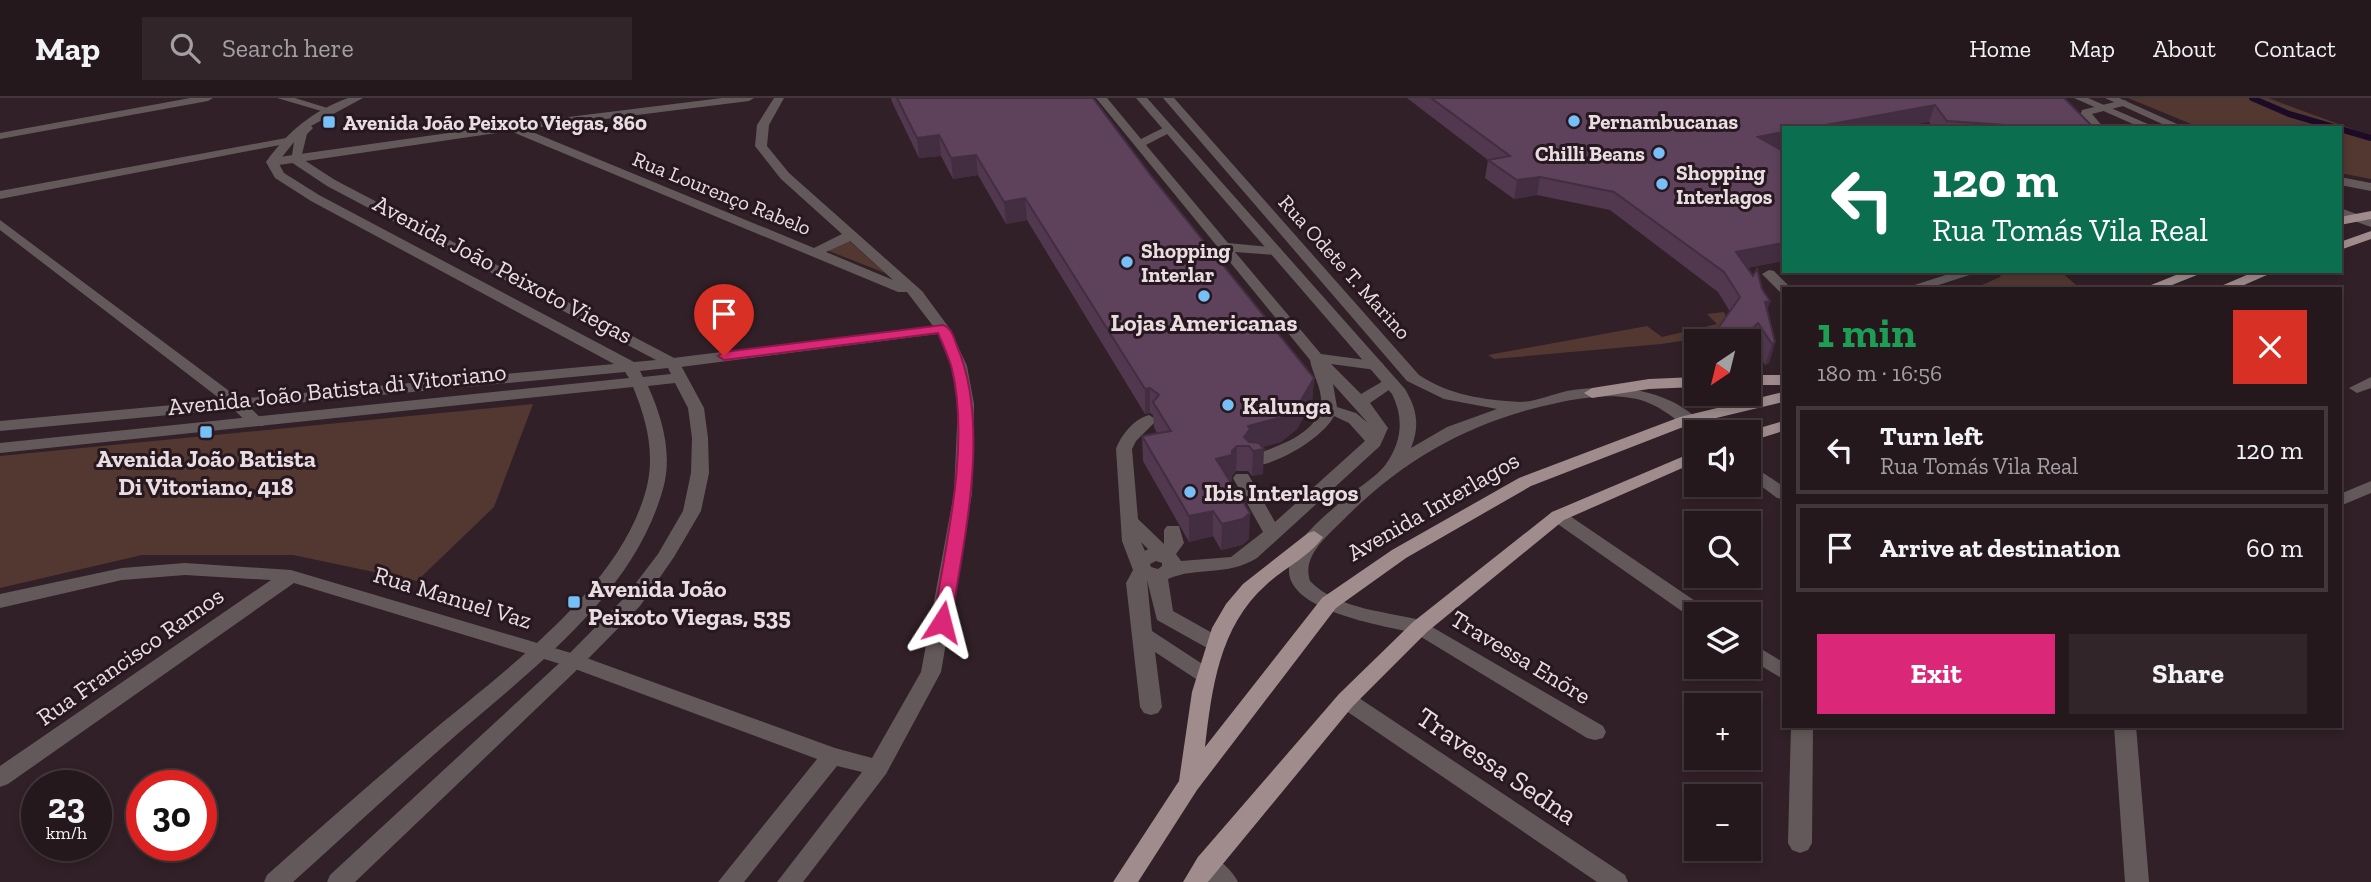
<!DOCTYPE html>
<html lang="en">
<head>
<meta charset="utf-8">
<style>
  :root { --surface:#25181d; --page:#31252a; --text:#f1f3f6; --muted:#a3a0a4; --line:#42373b; --accent:#db2777 }
  body { margin:0; font-family:"Zilla Slab",serif; background:var(--page); color:var(--text); height:100vh; display:flex; flex-direction:column; font-size:26px; white-space:nowrap }
  * { box-sizing:border-box; margin:0 }
  p { font-size:23px; color:var(--muted) }
  .icon { flex:none; width:38px; height:38px; fill:none; stroke:currentColor; stroke-width:2; stroke-linecap:round; stroke-linejoin:round }
  .map { position:relative; flex:1; overflow:hidden }
  .sheet { position:absolute; left:1782px; top:189px; width:560px; height:441px; display:flex; flex-direction:column; background:var(--surface); border-radius:0px; box-shadow:0 4px 10px #0003,0 0 0 2px var(--line) }
  .sheet>* { flex:none }
  .hud { position:absolute; left:1782px; top:28px; width:560px; height:147px; border-radius:0px; box-shadow:0 4px 10px #0003,0 0 0 2px var(--line); background:#0b6e4f; color:#fff; overflow:hidden }
  .needle { width:46px; rotate:215deg }
  .fabs { position:absolute; left:1684px; top:231px; display:grid; gap:14px }
  .fabs a { display:grid; place-items:center; width:77px; height:77px; border-radius:0px; background:var(--surface); box-shadow:0 4px 10px #0003,0 0 0 2px var(--line); font-size:35px }
  .speed { position:absolute; left:21px; top:672px; display:flex; gap:14px; font-size:35px; font-weight:700; text-align:center }
  .speed>* { display:grid; place-content:center; width:91px; height:91px; border-radius:50%; background:var(--surface); box-shadow:0 4px 10px #0003,0 0 0 2px var(--line); line-height:1 }
  .speed small { font-size:18px; font-weight:400 }
  .speed .limit { border:10px solid #d22; background:#fff; color:#111 }
  .pin { position:absolute; display:grid; place-items:center; width:60px; height:60px; color:#fff; margin:-72px -30px; border-radius:50% 50% 50% 0; rotate:-45deg; box-shadow:0 0 7px #0007 }
  .pin .icon { rotate:45deg }
  .me { position:absolute; width:77px; margin:-38px; rotate:9deg; stroke-linejoin:round; filter:drop-shadow(0 0 5px #0008) }
  .turn { display:flex; align-items:center; gap:24px; height:147px; padding:0 35px; font-size:32px }
  .turn .icon { width:91px; height:91px; stroke-width:2.5 }
  .turn b { display:block; font-size:49px; line-height:60px }
  .round { display:grid; place-items:center; flex:none; width:74px; height:74px; border-radius:0px; background:var(--page) }
  .headline { display:flex; align-items:center; justify-content:space-between; height:119px; padding:0 35px }
  h1 { font-size:42px; font-weight:700; line-height:52px; color:#1e9e55 }
  .button { display:flex; gap:14px; margin-top:auto; padding:14px 35px }
  .button a { flex:1; height:80px; border-radius:0px; background:var(--accent); color:#fff; font-size:28px; font-weight:700; line-height:80px; text-align:center }
  .button a+a { background:var(--page); color:var(--text) }
  ul { padding:0; list-style:none }
  li { display:flex; align-items:center; gap:21px; height:88px; margin:0 14px 10px; padding:0 21px; border:4px solid var(--line); border-radius:0px }
  li div { flex:1 }
  li b { display:block; font-size:26px }
  li em { font-style:normal }
  header { display:flex; align-items:center; gap:42px; box-sizing:border-box; height:98px; padding:0 35px; background:var(--surface); border-bottom:2px solid var(--line) }
  header strong { font-size:33px }
  nav { display:flex; gap:38px; margin-inline-start:auto; font-size:24px }
  .search { width:490px; height:63px; background:var(--page); display:flex; align-items:center; gap:18px; box-sizing:border-box; padding:0 24px; border-radius:0px; color:var(--muted); font-size:26px }
  .map>svg:first-child { display:block }
  .green { fill:#523831 }
  .lines { fill:none; stroke-linecap:round; stroke-linejoin:round }
  .stream { stroke:#1b0b27; stroke-width:6 }
  .service { fill:#63595a; fill-rule:evenodd }
  .minor { fill:#63595a; fill-rule:evenodd }
  .tertiary { fill:#63595a; fill-rule:evenodd }
  .primary { fill:#a08c8d; fill-rule:evenodd }
  .wall { fill:#51384e }
  .shaded-wall { fill:#422e40 }
  .building { fill:#5e415b; stroke:#422e40; stroke-width:2 }
  .route { fill:#db2777; stroke:#8e194d; stroke-width:2 }
  .poi-dot { fill:#77bff7; stroke:#27171e; stroke-width:2.5 }
  .labels { text-anchor:middle; dominant-baseline:central; stroke-width:6; stroke-linejoin:round; paint-order:stroke }
  .far-poi-label { font-size:21px; font-weight:bold; fill:#e9dde2; stroke:#27171e; text-anchor:start }
  .far-street-label { font-size:21px; fill:#e9dde2; stroke:#27171e }
  .street-label { font-size:24px; fill:#e9dde2; stroke:#27171e }
  .poi-label { font-size:24px; font-weight:bold; fill:#e9dde2; stroke:#27171e; text-anchor:start }
  .near-street-label { font-size:28px; fill:#e9dde2; stroke:#27171e }
</style>
</head>
<body>
<header>
<strong>Map</strong>
<div class="search"><svg class="icon" aria-label="search" viewBox="0 0 24 24"><circle cx="10" cy="10" r="6"/><path d="M15 15l6 6"/></svg>Search here</div>
<nav><a>Home</a><a>Map</a><a>About</a><a>Contact</a></nav>
</header>
<div class="map">
<svg width="2371" height="784" viewBox="0 0 2371 784">
  <rect width="100%" height="100%" fill="#312027"/>
  <g class="green">
    <path d="M2128,0H2268L2371,38V81L2340,75V30H2201Z"/>
    <path d="M847,141L885,175L824,151Z"/>
    <path d="M2002,173H2060L2077,188L2067,191H1973L2000,179Z"/>
    <path d="M1724,214L1728,223L1721,237L1661,246L1494,261L1488,257L1647,228L1662,239L1717,226L1707,216Z"/>
    <path d="M533,306L494,409L417,483L293,457H142L0,490V358Z"/>
  </g>
  <g class="lines">
    <g class="stream">
      <path d="M2252,0L2289,16L2337,30"/>
      <path d="M2340,31L2371,40"/>
    </g>
    <g class="service">
      <path d="M1096,0H1107L1141,41L1163,30H1171V34L1146,47L1228,145L1280,150L1282,153L1275,157L1235,154L1321,256L1381,264L1384,267L1381,270L1376,272L1331,266L1361,296L1385,282H1397L1399,285L1370,305L1388,330L1380,348L1257,460C1226,479 1198,468 1168,481L1173,513L1223,541L1226,546L1223,551H1209L1157,522L1147,482L1152,533L1213,573L1216,578L1213,583L1206,586L1199,583L1155,554L1162,609L1158,615L1151,617L1144,615L1140,609L1126,485L1133,472L1122,443L1116,351C1121,337 1134,321 1149,317L1157,322L1136,343L1132,351L1138,421L1164,446V432L1167,428H1179L1184,445L1176,456L1181,463L1231,459L1263,434L1233,380L1236,376H1248L1275,424L1365,343L1349,325L1334,318C1324,339 1271,372 1248,367L1245,363L1248,359C1275,349 1324,336 1321,300C1320,287 1312,274 1310,262ZM1333,286L1368,325L1356,315L1337,309ZM1141,444L1148,451L1145,453ZM1156,463L1162,465V468L1158,471L1151,469L1150,466Z"/>
      <path d="M2123,2L2127,3V7L2092,16L2104,30H2092L2080,18L2082,12Z"/>
      <path d="M1769,172L1774,173L1792,191H1783V195L1780,194L1762,176Z"/>
      <path d="M1958,173H1982L1926,191H1902Z"/>
      <path d="M2371,279V290L2357,295L2349,290Z"/>
    </g>
    <g class="minor">
      <path d="M190,0H213L208,3L0,41V35Z"/>
      <path d="M277,0H295L334,12L328,15Z"/>
      <path d="M722,0H754L749,3L525,31L814,150L842,136L781,81L755,48L757,27L774,0H784L769,27L767,48L789,75L922,193L950,231L967,268L974,306L972,395L941,574L886,676L803,784H777L862,674L837,668L744,784H718L817,661L567,568L294,485L8,686L0,689V668L271,482L185,477L122,482L0,510V496L122,470L185,465L291,472L581,558L835,650L872,660L921,574L954,395L958,306L951,268L938,236L673,270L665,265L673,260L933,228L907,194H898L510,33L272,68L266,64L272,60L512,26ZM850,143L893,182L826,154Z"/>
      <path d="M286,40L290,41V45L0,101V93Z"/>
      <path d="M0,122L244,304L263,322L265,325L263,328H251L232,310L0,132Z"/>
      <path d="M1748,365L1783,388V401L1777,400L1748,378Z"/>
      <path d="M2371,383V395L2340,408V396Z"/>
      <path d="M1558,412L1564,414L1707,511L1710,516H1696V522L1693,521L1552,422L1549,418L1552,414Z"/>
      <path d="M1420,522L1603,628L1606,634L1603,640L1595,642L1587,640L1413,534L1410,529L1413,524Z"/>
      <path d="M1748,543L1783,564V581L1748,560Z"/>
      <path d="M1346,594L1353,596L1625,777L1628,784H1597L1339,608L1335,602L1339,596Z"/>
      <path d="M1791,628H1813L1812,745L1808,752L1800,755L1792,752L1788,745Z"/>
      <path d="M2114,628H2136L2149,784H2125Z"/>
      <path d="M1206,756C1219,760 1232,772 1238,784H1209L1194,766L1198,759Z"/>
    </g>
    <g class="tertiary">
      <path d="M348,0H363L311,28L313,30L307,36L301,60L335,82L678,262L704,310L708,340L709,375L701,413L674,459L640,508L581,568L355,784H327L330,777L567,558L626,498L658,456L683,413L691,375L692,340L688,310L675,285L648,288C662,319 673,356 663,391C633,499 527,575 446,646C395,691 344,738 293,784H264L267,777C319,731 371,685 424,640C501,574 622,491 647,388C655,354 646,320 633,289L0,355V345L629,280L625,274L0,333V323L614,266L311,103L275,80L266,64C288,33 313,13 348,0ZM294,44L291,64L327,88L656,262L634,264L319,97L284,75L278,64ZM668,270L671,276L643,279L640,273Z"/>
      <path d="M1136,0H1147L1405,291C1417,311 1420,328 1411,350L1447,329L1497,311L1444,301L1407,283L1163,0H1174L1419,277C1449,297 1484,302 1520,304C1535,304 1553,296 1567,293C1617,285 1676,290 1709,334H1696L1695,338C1678,322 1655,303 1631,300C1607,296 1581,300 1557,305C1470,323 1402,362 1340,425C1325,440 1302,459 1310,483C1339,513 1390,513 1427,524L1430,529L1427,534L1420,536C1389,529 1286,514 1289,471C1290,447 1320,422 1337,407C1350,395 1376,380 1386,366C1402,343 1404,320 1392,296Z"/>
      <path d="M2074,0H2088L2157,30H2142Z"/>
      <path d="M2105,0H2119L2186,30H2171Z"/>
      <path d="M2340,79L2371,85V93L2340,87Z"/>
      <path d="M2340,110L2371,121V129L2340,118Z"/>
    </g>
    <g class="primary">
      <path d="M2371,113V121L2340,127V119Z"/>
      <path d="M2371,133V141L2340,152V144Z"/>
      <path d="M2186,173H2207L2162,191H2141Z"/>
      <path d="M2256,173H2276L2235,191H2214Z"/>
      <rect x="1748" y="277" width="35" height="10"/>
      <path d="M1696,279V289L1649,291L1592,300L1584,295L1592,290L1649,281Z"/>
      <path d="M1783,294V304L1691,326L1531,388L1406,460L1336,510L1197,692L1138,784H1113L1179,683L1192,594L1212,530L1226,506L1243,486L1308,435L1314,433L1323,439C1310,458 1283,471 1266,487C1219,529 1212,590 1205,649L1322,500L1392,452L1519,380L1680,319Z"/>
      <path d="M1783,323V333L1748,344V334H1746Z"/>
      <path d="M1696,353V364L1564,422L1427,534L1353,608L1208,784H1183L1198,759L1339,596L1413,524L1552,414Z"/>
    </g>
  </g>
  <g class="wall">
    <path d="M891,0H1093L1152,79L1314,280L1312,305L1297,331L1281,344L1263,349V376L1252,378L1248,373H1236L1232,378V383H1230L1249,441L1242,447L1221,452L1213,438L1189,444L1143,363L1142,338L1157,335L1154,329L1153,317L1150,315L1145,316L1027,122L1006,126L978,77L953,81L941,58L919,60L892,4Z"/>
    <path d="M1407,0H2064L2094,30H1933L1929,24L1783,30V51L1781,52L1783,53V163L1747,170L1770,203L1767,212L1775,244L1769,265L1765,267L1752,245L1748,249V243L1718,194L1610,112L1537,97L1514,101L1485,80L1488,62Z"/>
  </g>
  <g class="shaded-wall">
    <path d="M1935,7L1929,24L1900,30H1809Z"/>
    <path d="M1783,34V51L1753,57L1758,39Z"/>
    <path d="M939,37L941,58L919,60L917,40Z"/>
    <path d="M976,57L978,77L953,81L951,60Z"/>
    <path d="M1540,79L1537,97L1514,101L1517,82Z"/>
    <path d="M1025,100L1027,122L1006,126L1004,104Z"/>
    <path d="M1783,145V163L1730,173L1736,154Z"/>
    <path d="M1770,203L1764,223L1765,204Z"/>
    <path d="M1758,225L1752,245L1748,249V243H1721Z"/>
    <path d="M1775,244L1769,265L1765,267L1772,246Z"/>
    <path d="M1314,280L1312,305L1297,331L1281,344L1252,352L1244,339L1248,328Z"/>
    <path d="M1150,290V315L1145,316V291Z"/>
    <path d="M1237,348L1236,373L1232,378V383L1215,386L1216,361L1232,353Z"/>
    <path d="M1264,351L1263,376L1252,378L1253,353Z"/>
    <path d="M1213,413V438L1189,444V418Z"/>
    <path d="M1250,415L1249,441L1242,447L1221,452L1222,426Z"/>
  </g>
  <g class="building">
    <path d="M897,0H1093L1152,79L1314,280L1299,306L1283,319L1248,328L1250,331L1244,339L1249,344L1259,345L1264,351L1253,353L1249,348H1237L1232,353V357L1216,361L1250,415L1243,421L1222,426L1213,413L1189,418L1142,338L1171,333L1153,304L1159,297L1150,290L1145,291L1025,100L1004,104L976,57L951,60L939,37L917,40Z"/>
    <path d="M1431,0H2064L2094,30H2049L1947,23L1935,7L1809,30H1783V34L1758,39L1783,53V145L1736,154L1753,178L1757,171L1762,191L1770,203L1765,204L1775,244L1772,246L1758,225L1744,238L1721,243H1709L1740,199L1724,174L1614,94L1540,79L1517,82L1488,62L1510,58Z"/>
  </g>
  <path class="route" d="M943,227C952,230 954,240 957,248C991,327 964,440 951,524L949,528H936L933,524C946,446 970,348 952,271C949,259 943,247 938,235L724,262L718,258L724,254Z"/>
  <g class="poi-dot">
    <circle cx="1574" cy="23" r="7"/>
    <rect x="322" y="17" width="14" height="14" rx="3.5"/>
    <circle cx="1659" cy="55" r="7"/>
    <circle cx="1662" cy="86" r="7"/>
    <circle cx="1127" cy="164" r="7"/>
    <circle cx="1204" cy="198" r="7"/>
    <circle cx="1228" cy="307" r="7"/>
    <rect x="199" y="327" width="14" height="14" rx="3.5"/>
    <circle cx="1190" cy="394" r="7"/>
    <rect x="567" y="497" width="14" height="14" rx="3.5"/>
  </g>
  <g class="labels">
    <g class="far-poi-label">
      <text x="1588" y="23">Pernambucanas</text>
      <text x="343" y="24">Avenida João Peixoto Viegas, 860</text>
      <text x="1645" y="55" text-anchor="end">Chilli Beans</text>
      <text x="1676" y="74">Shopping<tspan x="1676" dy="24">Interlagos</tspan></text>
      <text x="1141" y="152">Shopping<tspan x="1141" dy="24">Interlar</tspan></text>
    </g>
    <g class="far-street-label">
      <text transform="translate(722 95) rotate(22)">Rua Lourenço Rabelo</text>
      <text transform="translate(1345 169) rotate(48)">Rua Odete T. Marino</text>
    </g>
    <g class="street-label">
      <text transform="translate(503 171) rotate(28)">Avenida João Peixoto Viegas</text>
      <text transform="translate(337 291) rotate(-6)">Avenida João Batista di Vitoriano</text>
      <text transform="translate(1433 408) rotate(-30)">Avenida Interlagos</text>
      <text transform="translate(453 499) rotate(17)">Rua Manuel Vaz</text>
      <text transform="translate(130 558) rotate(-35)">Rua Francisco Ramos</text>
      <text transform="translate(1521 559) rotate(31)">Travessa Enõre</text>
    </g>
    <g class="poi-label">
      <text x="1204" y="224" text-anchor="middle">Lojas Americanas</text>
      <text x="1242" y="307">Kalunga</text>
      <text x="206" y="360" text-anchor="middle">Avenida João Batista<tspan x="206" dy="28">Di Vitoriano, 418</tspan></text>
      <text x="1204" y="394">Ibis Interlagos</text>
      <text x="588" y="490">Avenida João<tspan x="588" dy="28">Peixoto Viegas, 535</tspan></text>
    </g>
    <g class="near-street-label">
      <text transform="translate(1497 668) rotate(34)">Travessa Sedna</text>
    </g>
  </g>
</svg>
<div class="fabs">
<a><svg class="needle" viewBox="-14 -14 28 28"><path d="M0-13l5 13h-10z" fill="#e53935"/><path d="M0 13l5-13h-10z" fill="#a3a0a4"/></svg></a>
<a><svg class="icon" aria-label="sound" viewBox="0 0 24 24"><path d="M4 9h4l5-4v14l-5-4H4zM17 9q2 3 0 6"/></svg></a>
<a><svg class="icon" aria-label="search" viewBox="0 0 24 24"><circle cx="10" cy="10" r="6"/><path d="M15 15l6 6"/></svg></a>
<a><svg class="icon" aria-label="layers" viewBox="0 0 24 24"><path d="M12 4l9 5-9 5-9-5zM3 14l9 5 9-5"/></svg></a>
<a>+</a>
<a>−</a>
</div>
<div class="speed"><div>23<small>km/h</small></div><div class="limit">30</div></div>
<div class="pin" style="left:724px;top:258px;background:#d93025"><svg class="icon" aria-label="arrive" viewBox="0 0 24 24"><path d="M6 21V4h12l-3 4 3 4H6"/></svg></div>
<svg class="me" style="left:942px;top:524px" viewBox="-20 -20 40 40"><path d="M0-17L14 15 0 8-14 15z" fill="#db2777" stroke="#fff" stroke-width="4"/></svg>
<div class="hud">
<div class="turn"><svg class="icon" aria-label="left" viewBox="0 0 24 24"><path d="M17 20v-9H6M10 6l-5 5 5 5"/></svg><div><b>120 m</b>Rua Tomás Vila Real</div></div>
</div>
<section class="sheet">
<div class="headline"><div><h1>1 min</h1><p>180 m · 16:56</p></div><a class="round" style="background:#d93025;color:#fff"><svg class="icon" aria-label="close" viewBox="0 0 24 24"><path d="M6 6l12 12M18 6L6 18"/></svg></a></div>
<ul>
<li><svg class="icon" aria-label="left" viewBox="0 0 24 24"><path d="M17 20v-9H6M10 6l-5 5 5 5"/></svg><div><b>Turn left</b><p>Rua Tomás Vila Real</p></div><em>120 m</em></li>
<li><svg class="icon" aria-label="arrive" viewBox="0 0 24 24"><path d="M6 21V4h12l-3 4 3 4H6"/></svg><div><b>Arrive at destination</b></div><em>60 m</em></li>
</ul>
<div class="button"><a>Exit</a><a>Share</a></div>
</section>
</div>
</body>
</html>
